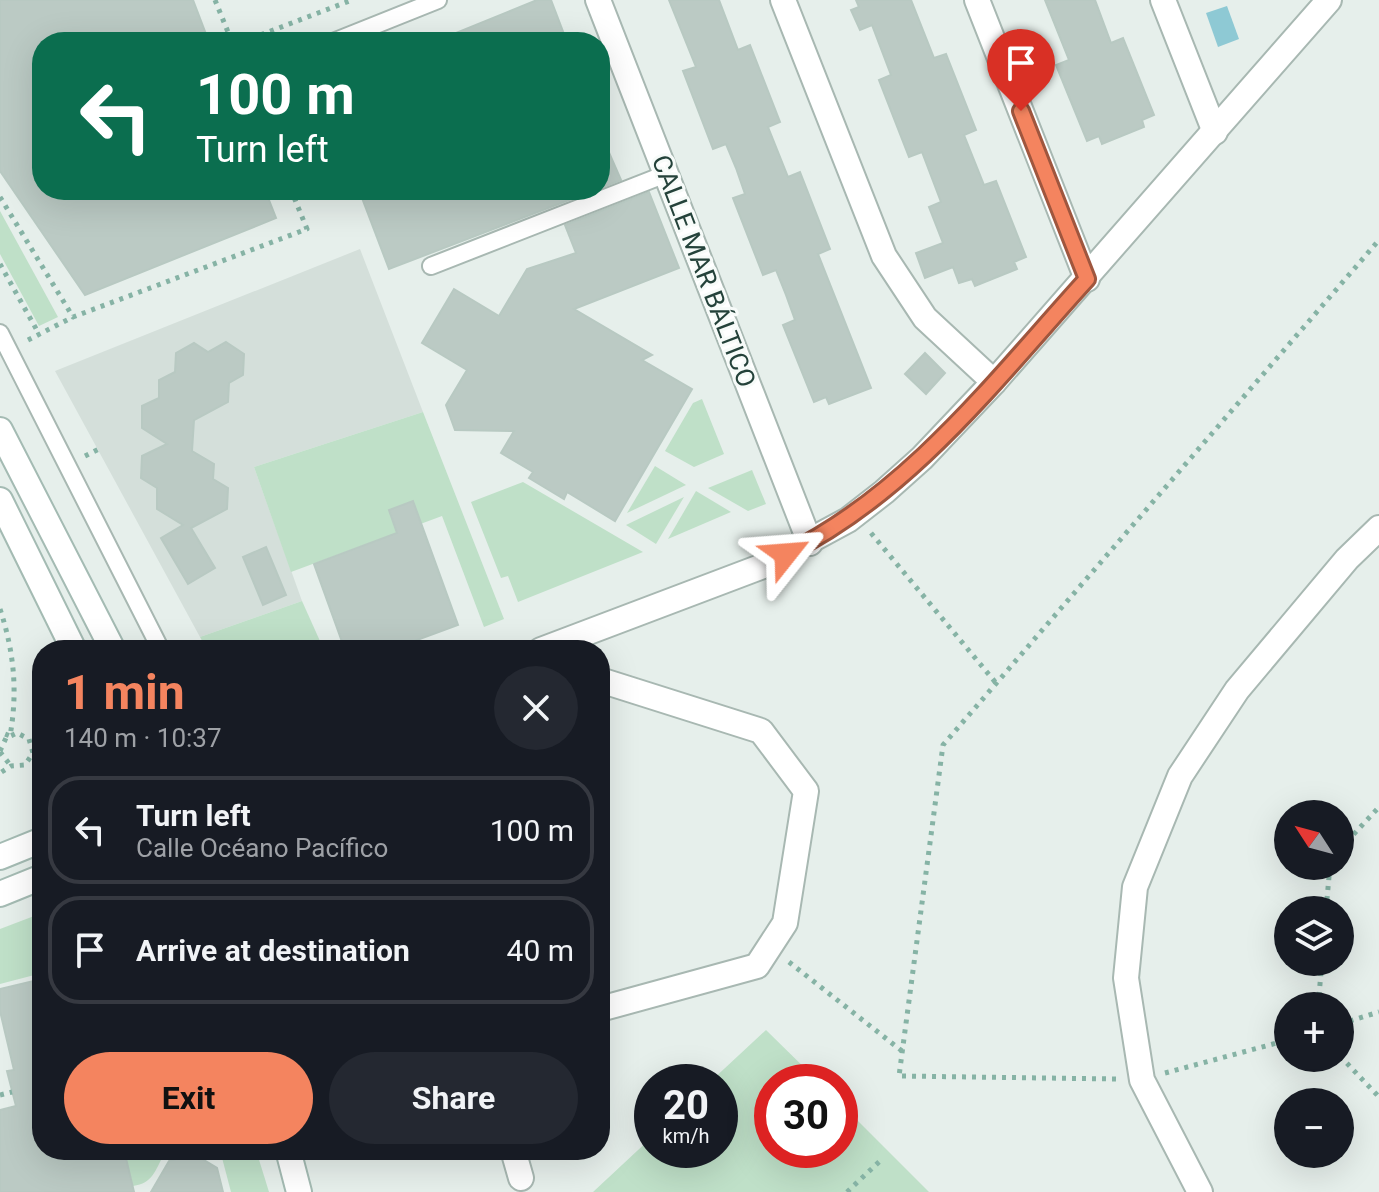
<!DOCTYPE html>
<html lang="en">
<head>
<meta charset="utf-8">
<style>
  :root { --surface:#171b24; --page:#242831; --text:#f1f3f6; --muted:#9ea1a6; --line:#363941; --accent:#f4845f }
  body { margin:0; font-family:Roboto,sans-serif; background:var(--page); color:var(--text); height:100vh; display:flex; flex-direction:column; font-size:30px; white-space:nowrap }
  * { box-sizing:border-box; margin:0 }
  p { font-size:26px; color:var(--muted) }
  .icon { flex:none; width:44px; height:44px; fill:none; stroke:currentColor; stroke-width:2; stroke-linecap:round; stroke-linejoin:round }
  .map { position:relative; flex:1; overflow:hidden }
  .side { position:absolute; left:32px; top:640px; width:578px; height:520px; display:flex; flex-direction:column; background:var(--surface); border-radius:32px; box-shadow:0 8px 32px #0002 }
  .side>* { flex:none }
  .top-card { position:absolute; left:32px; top:32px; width:578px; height:168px; border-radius:32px; box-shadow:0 8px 32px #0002; background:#0b6e4f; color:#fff; overflow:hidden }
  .needle { width:52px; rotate:306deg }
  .tools { position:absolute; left:1274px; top:800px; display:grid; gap:16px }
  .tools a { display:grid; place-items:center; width:80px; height:80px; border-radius:50%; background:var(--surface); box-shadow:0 8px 32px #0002; font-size:40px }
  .speed { position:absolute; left:634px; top:1064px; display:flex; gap:16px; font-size:40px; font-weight:700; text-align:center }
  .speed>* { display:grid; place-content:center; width:104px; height:104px; border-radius:50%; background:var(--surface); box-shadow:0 8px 32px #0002; line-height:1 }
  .speed small { font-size:20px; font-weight:400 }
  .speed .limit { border:12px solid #d22; background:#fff; color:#111 }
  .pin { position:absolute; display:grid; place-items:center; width:68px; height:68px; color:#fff; margin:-82px -34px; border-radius:50% 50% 50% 0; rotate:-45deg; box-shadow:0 0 8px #0007 }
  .pin .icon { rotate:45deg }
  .me { position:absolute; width:88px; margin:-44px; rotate:62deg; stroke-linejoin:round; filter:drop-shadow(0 0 6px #0008) }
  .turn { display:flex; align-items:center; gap:28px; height:168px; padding:0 32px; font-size:36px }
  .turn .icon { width:104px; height:104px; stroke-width:2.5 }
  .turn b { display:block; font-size:56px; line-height:68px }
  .round { display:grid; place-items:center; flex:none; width:84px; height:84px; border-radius:42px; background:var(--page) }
  .overview { display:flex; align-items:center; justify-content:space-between; height:136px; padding:0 32px }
  h1 { font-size:48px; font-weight:700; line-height:60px; color:var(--accent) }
  .cta { display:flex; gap:16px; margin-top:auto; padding:16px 32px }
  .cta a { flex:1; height:92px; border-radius:48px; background:var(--accent); color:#111; font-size:32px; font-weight:700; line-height:92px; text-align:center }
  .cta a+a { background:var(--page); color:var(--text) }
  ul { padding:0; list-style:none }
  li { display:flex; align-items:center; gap:24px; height:108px; margin:0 16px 12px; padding:0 16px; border:4px solid var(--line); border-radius:32px }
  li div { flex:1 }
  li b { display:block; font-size:30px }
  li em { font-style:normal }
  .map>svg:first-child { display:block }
  .built { fill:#d4dfda }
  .green { fill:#bfe0c8 }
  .water { fill:#8ec9d4 }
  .building { fill:#bbcac4; stroke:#b8c9c2; stroke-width:2 }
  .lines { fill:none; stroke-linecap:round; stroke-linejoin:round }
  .lane-casing { stroke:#a8b8b2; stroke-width:20 }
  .street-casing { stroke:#a8b8b2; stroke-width:28 }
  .secondary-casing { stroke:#a4bbb3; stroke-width:28 }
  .path { stroke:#86b3a5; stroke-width:5; stroke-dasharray:4 6; stroke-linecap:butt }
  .lane { stroke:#fff; stroke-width:16 }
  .street { stroke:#fff; stroke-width:24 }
  .secondary { stroke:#fff; stroke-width:24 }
  .route-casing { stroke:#9f563e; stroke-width:20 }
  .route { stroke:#f4845f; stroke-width:14 }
  .labels { text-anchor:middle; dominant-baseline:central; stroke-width:6; stroke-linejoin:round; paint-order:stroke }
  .street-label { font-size:26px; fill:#24423a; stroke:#f7fbf9 }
</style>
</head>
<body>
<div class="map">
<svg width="1379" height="1192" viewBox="0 0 1379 1192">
  <rect width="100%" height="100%" fill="#e6efeb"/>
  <path class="built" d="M360,249L423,412L254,467L302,601L200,637L55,371Z"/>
  <g class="green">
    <path d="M0,211L58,317L39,326L0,254Z"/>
    <path d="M702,399L724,454L694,467L665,451L693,403Z"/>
    <path d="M423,412L504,619L484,627L442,516L291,572L254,467Z"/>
    <path d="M655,466L686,485L627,513Z"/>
    <path d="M752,470L766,504L748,511L708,488Z"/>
    <path d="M523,482L643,552L518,602L508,576L501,578L471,502Z"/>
    <path d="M696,491L731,512L668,539Z"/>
    <path d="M684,497L656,544L626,525Z"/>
    <path d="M302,601L324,650H207L200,637Z"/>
    <path d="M42,913V973L0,984V929Z"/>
    <path d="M766,1030L819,1082H772V1150H840V1103L929,1192H593L652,1137V1150H720V1082H710Z"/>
    <path d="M124,1150H179L164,1154C155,1171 153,1183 133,1186Z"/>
    <path d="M220,1150H256L269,1192H231Z"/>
  </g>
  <path class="water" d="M1227,6L1239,39L1218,47L1206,13Z"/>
  <g class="building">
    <path d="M0,0H193L209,42H42V190H265L276,218L85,295L0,171Z"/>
    <path d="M537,0H551L567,42H434Z"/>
    <path d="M669,0H719L738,50L750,45L780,122L768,127L788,177L800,172L830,249L818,254L871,388L829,404L826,397L814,402L783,325L795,320L786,295L776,270L763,275L733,198L745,194L736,168L726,144L713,149L683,71L696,67Z"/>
    <path d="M856,0H911L934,58L946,54L976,130L964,135L984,185L996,181L1026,257L1014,262L1017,269L975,286L972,279L959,283L953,267L925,278L916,253L943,243L929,207L941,202L922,152L909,157L879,80L891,75L872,25L860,30L851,10L859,7Z"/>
    <path d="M1045,0H1095L1111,43L1123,38L1154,115L1142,120L1144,127L1102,144L1099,136L1087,141L1056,65L1069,60Z"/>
    <path d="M600,132L621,180L600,188Z"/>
    <path d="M359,190H595L389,269Z"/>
    <path d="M649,192L679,268L574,309L652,355L642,360L692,389L615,521L567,492L564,499L529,478L533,472L501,453L514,431L455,430L446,405L467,370L422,343L454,289L499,316L527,269L576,253L565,225Z"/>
    <path d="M226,342L244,354L243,375L229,383L228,402L194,420L192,451L214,464L213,479L228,488L227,509L191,528L215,568L188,584L161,538L183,525L157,509V488L141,478L142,456L167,444L142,428V406L159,398V380L175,372L176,353L194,343L208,352Z"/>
    <path d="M925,353L945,373L926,394L905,374Z"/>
    <path d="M413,501L458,625L390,650H345L314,564L397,533L389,510Z"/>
    <path d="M266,547L286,595L263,605L243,557Z"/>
    <path d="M42,979V1150H124L134,1192H0V1110L16,1106L7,1071L14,1070L0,1011V989Z"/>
    <path d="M194,1154L217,1168L223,1192H151L169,1161Z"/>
  </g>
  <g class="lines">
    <defs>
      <g id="lane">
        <path d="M333,42L438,0"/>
        <path d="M431,266L666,174"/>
        <path d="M0,333L161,650"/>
      </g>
      <g id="street">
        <path d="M598,0L810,543"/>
        <path d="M783,0L884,256L925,318L994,382"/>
        <path d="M977,0L1087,279"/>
        <path d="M1163,0L1215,132"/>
        <path d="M541,650L763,566L848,520L884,492L922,458L994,382L1329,0"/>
        <path d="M600,680L761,731L806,791L785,923L757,966L600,1009"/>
        <path d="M513,1150L521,1178"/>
        <path d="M1200,1192L1142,1080L1126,978L1135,887L1180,776L1237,690L1347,559L1379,528"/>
      </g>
      <g id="secondary">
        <path d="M0,430L113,650"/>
        <path d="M0,500L74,650"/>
        <path d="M0,857L42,840"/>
        <path d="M0,894L42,877"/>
        <path d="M288,1150L299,1192"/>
      </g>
    </defs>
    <use href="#lane" class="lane-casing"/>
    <use href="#street" class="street-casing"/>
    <use href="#secondary" class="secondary-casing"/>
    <g class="path">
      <path d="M215,0L232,42"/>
      <path d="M242,42L352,0"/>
      <path d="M0,197L73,317L307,229L291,190"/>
      <path d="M0,264L39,334"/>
      <path d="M28,340L73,317"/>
      <path d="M85,456L99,449"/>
      <path d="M871,533L996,683"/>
      <path d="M0,609C14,652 18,691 10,736L0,732"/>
      <path d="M0,751L6,738L17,733L29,739L33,753L25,765L11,766L0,773"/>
      <path d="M0,752L11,766"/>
      <path d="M1340,849L1379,807"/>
      <path d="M1326,910L1330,866"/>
      <path d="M789,962L902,1051"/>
      <path d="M1318,1006L1322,962"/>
      <path d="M1340,1024L1379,1012"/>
      <path d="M1340,1056L1379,1097"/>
      <path d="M1165,1073L1288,1040"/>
      <path d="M1116,1079L899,1076L943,745L1379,240"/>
      <path d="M0,1095L12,1092"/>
      <path d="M847,1192L881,1160"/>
    </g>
    <use href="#lane" class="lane"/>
    <use href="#street" class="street"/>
    <use href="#secondary" class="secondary"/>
  </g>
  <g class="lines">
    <defs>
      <path id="route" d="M786,554C910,493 996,379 1087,279L1021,111"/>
    </defs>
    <use href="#route" class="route-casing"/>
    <use href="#route" class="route"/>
  </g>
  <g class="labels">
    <g class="street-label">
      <text transform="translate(704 271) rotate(69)">CALLE MAR BÁLTICO</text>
    </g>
  </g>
</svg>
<div class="tools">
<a><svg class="needle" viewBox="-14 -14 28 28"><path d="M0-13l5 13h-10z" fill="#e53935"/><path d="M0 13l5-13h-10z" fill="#9ea1a6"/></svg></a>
<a><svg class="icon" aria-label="layers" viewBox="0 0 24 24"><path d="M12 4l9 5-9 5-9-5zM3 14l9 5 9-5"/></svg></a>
<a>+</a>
<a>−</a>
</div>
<div class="speed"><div>20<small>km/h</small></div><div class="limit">30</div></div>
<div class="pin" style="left:1021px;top:111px;background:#d93025"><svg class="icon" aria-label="arrive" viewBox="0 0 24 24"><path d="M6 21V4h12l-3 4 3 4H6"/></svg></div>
<svg class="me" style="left:786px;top:554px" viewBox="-20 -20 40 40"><path d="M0-17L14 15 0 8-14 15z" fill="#f4845f" stroke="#fff" stroke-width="4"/></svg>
<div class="top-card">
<div class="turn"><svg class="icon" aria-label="left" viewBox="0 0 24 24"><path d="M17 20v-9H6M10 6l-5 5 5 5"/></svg><div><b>100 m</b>Turn left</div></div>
</div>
<section class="side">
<div class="overview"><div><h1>1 min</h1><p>140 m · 10:37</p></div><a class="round"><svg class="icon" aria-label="close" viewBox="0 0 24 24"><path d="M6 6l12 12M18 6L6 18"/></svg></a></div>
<ul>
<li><svg class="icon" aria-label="left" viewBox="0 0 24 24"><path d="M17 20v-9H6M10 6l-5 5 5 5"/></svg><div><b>Turn left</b><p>Calle Océano Pacífico</p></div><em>100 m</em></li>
<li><svg class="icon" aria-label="arrive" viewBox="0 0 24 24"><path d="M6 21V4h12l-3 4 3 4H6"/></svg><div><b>Arrive at destination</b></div><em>40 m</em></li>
</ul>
<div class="cta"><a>Exit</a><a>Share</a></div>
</section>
</div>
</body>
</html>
